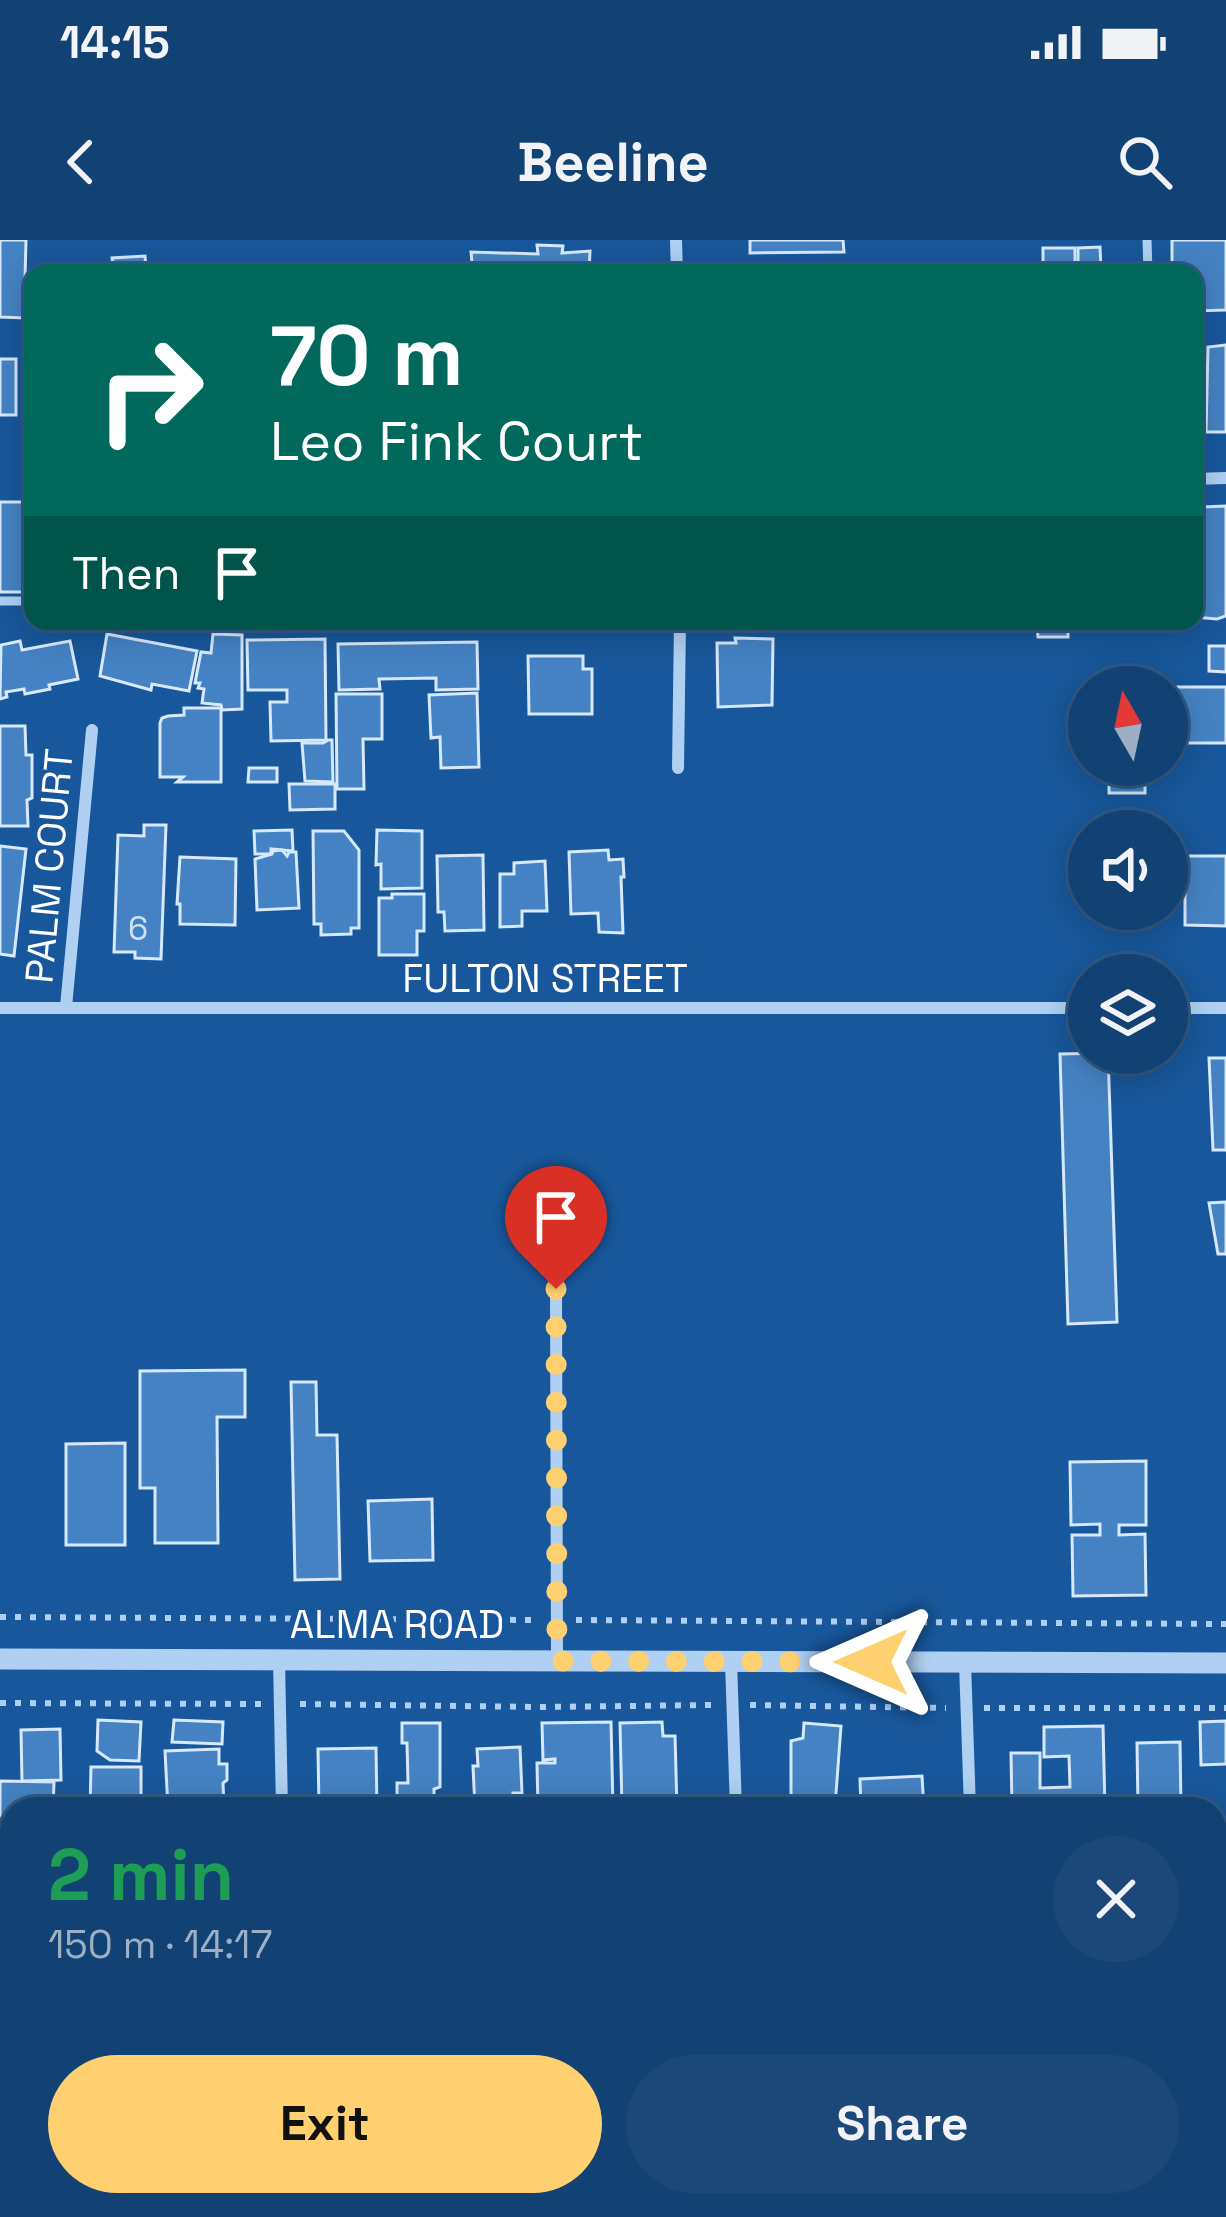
<!DOCTYPE html>
<html lang="en">
<head>
<meta charset="utf-8">
<style>
  :root { --surface:#124174; --page:#1b4879; --text:#f1f3f6; --muted:#9cafc5; --line:#315a86; --accent:#ffd070 }
  body { margin:0; font-family:"Space Grotesk",sans-serif; background:var(--page); color:var(--text); height:100vh; display:flex; flex-direction:column; font-size:45px; white-space:nowrap }
  * { box-sizing:border-box; margin:0 }
  p { font-size:39px; color:var(--muted) }
  .icon { flex:none; width:66px; height:66px; fill:none; stroke:currentColor; stroke-width:2; stroke-linecap:round; stroke-linejoin:round }
  .map { position:relative; flex:1; overflow:hidden }
  .sheet { position:absolute; left:0px; top:1557px; width:1227px; height:420px; display:flex; flex-direction:column; background:var(--surface); border-radius:36px 36px 0 0; box-shadow:0 6px 30px #0003,0 0 0 3px var(--line) }
  .sheet>* { flex:none }
  .top-card { position:absolute; left:24px; top:24px; width:1179px; height:366px; border-radius:24px; box-shadow:0 6px 30px #0003,0 0 0 3px var(--line); background:#00695c; color:#fff; overflow:hidden }
  .needle { width:78px; rotate:351deg }
  .buttons { position:absolute; left:1068px; top:426px; display:grid; gap:24px }
  .buttons a { display:grid; place-items:center; width:120px; height:120px; border-radius:50%; background:var(--surface); box-shadow:0 6px 30px #0003,0 0 0 3px var(--line); font-size:60px }
  .pin { position:absolute; display:grid; place-items:center; width:102px; height:102px; color:#fff; margin:-123px -51px; border-radius:50% 50% 50% 0; rotate:-45deg; box-shadow:0 0 12px #0007 }
  .pin .icon { rotate:45deg }
  .me { position:absolute; width:132px; margin:-66px; rotate:270deg; stroke-linejoin:round; filter:drop-shadow(0 0 9px #0008) }
  .turn { display:flex; align-items:center; gap:42px; height:252px; padding:0 48px; font-size:54px }
  .turn .icon { width:156px; height:156px; stroke-width:2.5 }
  .turn b { display:block; font-size:84px; line-height:102px }
  .then { display:flex; align-items:center; height:114px; padding:0 48px; background:#0003; gap:24px; font-size:45px }
  .round { display:grid; place-items:center; flex:none; width:126px; height:126px; border-radius:63px; background:var(--page) }
  .head { display:flex; align-items:center; justify-content:space-between; height:204px; padding:0 48px }
  h1 { font-size:72px; font-weight:700; line-height:90px; color:#1e9e55 }
  .primary-button { display:flex; gap:24px; margin-top:auto; padding:24px 48px }
  .primary-button a { flex:1; height:138px; border-radius:72px; background:var(--accent); color:#111; font-size:48px; font-weight:700; line-height:138px; text-align:center }
  .primary-button a+a { background:var(--page); color:var(--text) }
  .status { display:flex; justify-content:space-between; align-items:center; height:84px; padding:0 60px; background:var(--surface); direction:ltr }
  .status svg { height:33px; fill:currentColor }
  header { display:flex; justify-content:space-between; align-items:center; height:156px; padding:0 48px; background:var(--surface); font-size:54px; font-weight:700 }
  .map>svg:first-child { display:block }
  .building { fill:#4582c3; stroke:#d6e9fc; stroke-width:3 }
  .lines { fill:none; stroke-linecap:round; stroke-linejoin:round }
  .path { stroke:#afd0f2; stroke-width:6; stroke-dasharray:6 9; stroke-linecap:butt }
  .service { stroke:#afd0f2; stroke-width:9 }
  .minor { stroke:#afd0f2; stroke-width:12 }
  .tertiary { stroke:#afd0f2; stroke-width:21 }
  .route { stroke:#ffd070; stroke-width:21; stroke-dasharray:0 37.8 }
  .labels { text-anchor:middle; dominant-baseline:central; stroke-width:12; stroke-linejoin:round; paint-order:stroke }
  .number-label { font-size:33px; fill:#d0e0f0 }
  .street-label { font-size:39px; fill:#fff; stroke:#18579b }
</style>
</head>
<body>
<div class="status"><b>14:15</b><svg viewBox="0 0 49 12"><path d="M0 12V9h3v3zM5 12V6h3v6zM10 12V3h3v9zM15 12V0h3v12zM26 1h20v11H26zM47 4h2v5h-2z"/></svg></div>
<header><svg class="icon" aria-label="back" viewBox="0 0 24 24"><path d="M15 5l-7 7 7 7"/></svg>Beeline<svg class="icon" aria-label="search" viewBox="0 0 24 24"><circle cx="10" cy="10" r="6"/><path d="M15 15l6 6"/></svg></header>
<div class="map">
<svg width="1226" height="1977" viewBox="0 0 1226 1977">
  <rect width="100%" height="100%" fill="#18579b"/>
  <g class="building">
    <path d="M0,0H26L24,78L0,77Z"/>
    <path d="M750,0H843L844,12L750,13Z"/>
    <path d="M1172,0H1226V70L1194,71V33H1172Z"/>
    <path d="M537,5L563,6L562,13L590,11L589,33H473L471,12L538,14Z"/>
    <path d="M1100,7L1101,28H1078V8Z"/>
    <rect x="1043" y="8" width="32" height="24"/>
    <path d="M145,16L146,28H175V33H114L112,18Z"/>
    <path d="M1226,105V192H1206L1208,107Z"/>
    <rect x="0" y="119" width="16" height="56"/>
    <rect x="0" y="262" width="33" height="90"/>
    <path d="M1226,266V376L1217,379L1194,377V327H1197V316H1194V279H1202V267Z"/>
    <path d="M1022,381H1068V397H1038L1037,387H1022Z"/>
    <path d="M107,394L197,411L189,451L152,444L151,450L100,436Z"/>
    <path d="M213,394L242,395V469L222,470L221,465L202,463L204,449L198,448L200,443H195L201,412L211,413Z"/>
    <path d="M735,398L773,399L772,465L718,467L717,403H736Z"/>
    <path d="M325,399L326,500L271,501L270,462H287V450H248L247,400Z"/>
    <path d="M20,401L22,410L70,401L78,439L49,445L50,449L25,454L24,449L6,452L7,457L0,459L1,405Z"/>
    <path d="M477,402L478,449L436,450V438L379,439L380,449L339,450L338,404Z"/>
    <path d="M1209,406H1226V432L1209,431Z"/>
    <path d="M528,416H583V429H592V474H529Z"/>
    <rect x="1167" y="447" width="59" height="56"/>
    <path d="M477,453L479,527L441,528L440,497L431,498L429,455Z"/>
    <path d="M336,454H382V499H363L364,549H337Z"/>
    <path d="M184,468H221V542H177L183,537H160V483L162,478L168,476L184,475Z"/>
    <path d="M0,486H25L26,515H32V558L27,560L28,586H0Z"/>
    <path d="M328,500H332L333,542L305,541L302,503H323Z"/>
    <rect x="1109" y="525" width="36" height="28"/>
    <path d="M249,528H277V542H248Z"/>
    <path d="M289,544H335V569L290,570Z"/>
    <path d="M144,585H166L161,719L135,718V712H114L118,595L144,596Z"/>
    <path d="M292,590L293,611L271,609V614H255L254,591Z"/>
    <path d="M377,590L422,591V648L381,649V624L376,625Z"/>
    <path d="M313,591H344L359,610V688H351V694L321,695V684H314Z"/>
    <path d="M0,606L26,609L14,716L0,714Z"/>
    <path d="M282,610L287,616L289,612H296L299,668L257,670L255,619L272,614L273,611Z"/>
    <path d="M608,610L609,620L623,619L624,637H621L623,693L599,692L598,673L571,674L569,612Z"/>
    <path d="M483,615L484,690L445,691L444,672H438L437,616Z"/>
    <path d="M1185,616H1226V686L1185,685Z"/>
    <path d="M180,617L236,619L235,685L180,684V664H177Z"/>
    <path d="M545,621L547,671H522V686L500,687V634H514V623Z"/>
    <path d="M392,654H424V691H417V715H379V658H392Z"/>
    <path d="M1108,813L1117,1082L1068,1084L1060,814Z"/>
    <path d="M1209,818H1226V910H1213Z"/>
    <path d="M1226,962V1014H1218L1209,963Z"/>
    <path d="M245,1130V1177H217L218,1303H155V1248H140V1131Z"/>
    <path d="M291,1142H316L317,1195H337L340,1339L295,1340Z"/>
    <path d="M125,1203V1305H66V1204Z"/>
    <path d="M1146,1221V1285H1119V1295L1145,1294L1146,1355L1073,1356L1072,1295H1100V1284L1071,1285L1070,1222Z"/>
    <path d="M432,1259L433,1320L370,1321L368,1261Z"/>
    <path d="M98,1480L141,1482L139,1521L110,1520L97,1511Z"/>
    <path d="M174,1480L223,1482L222,1504L172,1502Z"/>
    <path d="M1226,1481V1524L1201,1525L1200,1482Z"/>
    <path d="M611,1482L613,1569H538L537,1523H555V1519L543,1520L542,1483Z"/>
    <path d="M662,1482L663,1496H675L677,1569H622L620,1483Z"/>
    <path d="M402,1483H440V1547L434,1549V1569H397V1543H408L407,1503H402Z"/>
    <path d="M804,1483L841,1486L835,1567H791V1501L803,1498Z"/>
    <path d="M1103,1486L1105,1569H1012L1011,1513H1040V1548L1070,1547L1069,1516L1044,1517V1487Z"/>
    <path d="M60,1489L61,1540L22,1541L21,1490Z"/>
    <path d="M1180,1502L1181,1569H1138L1137,1503Z"/>
    <path d="M520,1507L522,1553H513V1564H521V1569H475L473,1526H478L477,1509Z"/>
    <path d="M376,1508L377,1569H319L318,1509Z"/>
    <path d="M219,1509V1524H227V1540L223,1543L224,1569H168L165,1511Z"/>
    <path d="M91,1527H141V1569H90Z"/>
    <path d="M922,1536L924,1569H861L860,1539Z"/>
    <path d="M0,1541L54,1542L53,1569H12V1591H0Z"/>
    <rect x="1215" y="1786" width="11" height="52"/>
    <path d="M1215,1873H1226V1928H1220L1221,1939H1215Z"/>
    <rect x="98" y="1965" width="122" height="12"/>
    <path d="M364,1965H425V1977H341V1967Z"/>
    <path d="M565,1965H648L655,1967V1977H565Z"/>
    <path d="M920,1970L921,1977H819V1974Z"/>
  </g>
  <g class="lines">
    <g class="path">
      <path d="M0,1377L538,1380"/>
      <path d="M576,1380L1226,1384"/>
      <path d="M0,1463L262,1464"/>
      <path d="M300,1464L541,1467L712,1465"/>
      <path d="M750,1465L946,1468"/>
      <path d="M984,1468H1226"/>
    </g>
    <g class="service">
      <path d="M1147,0L1148,33"/>
      <path d="M0,361H33"/>
    </g>
    <g class="minor">
      <path d="M676,0L677,33"/>
      <path d="M1194,239L1226,238"/>
      <path d="M678,528L680,381"/>
      <path d="M66,767L92,490"/>
      <path d="M0,768H1089"/>
      <path d="M1167,768H1226"/>
      <path d="M556,1049L557,1421"/>
      <path d="M279,1420L282,1569"/>
      <path d="M731,1422L736,1569"/>
      <path d="M965,1423L970,1569"/>
      <path d="M290,1965V1977"/>
      <path d="M749,1965V1977"/>
    </g>
    <path class="tertiary" d="M0,1419L1226,1423"/>
  </g>
  <g class="lines">
    <path class="route" d="M556,1049L557,1421L872,1422"/>
  </g>
  <g class="labels">
    <g class="number-label">
      <text x="138" y="689">6</text>
    </g>
    <g class="street-label">
      <text transform="translate(49 626) rotate(-85)">PALM COURT</text>
      <text x="545" y="738">FULTON STREET</text>
      <text x="397" y="1384">ALMA ROAD</text>
    </g>
  </g>
</svg>
<div class="buttons">
<a><svg class="needle" viewBox="-14 -14 28 28"><path d="M0-13l5 13h-10z" fill="#e53935"/><path d="M0 13l5-13h-10z" fill="#9cafc5"/></svg></a>
<a><svg class="icon" aria-label="sound" viewBox="0 0 24 24"><path d="M4 9h4l5-4v14l-5-4H4zM17 9q2 3 0 6"/></svg></a>
<a><svg class="icon" aria-label="layers" viewBox="0 0 24 24"><path d="M12 4l9 5-9 5-9-5zM3 14l9 5 9-5"/></svg></a>
</div>
<div class="pin" style="left:556px;top:1049px;background:#d93025"><svg class="icon" aria-label="arrive" viewBox="0 0 24 24"><path d="M6 21V4h12l-3 4 3 4H6"/></svg></div>
<svg class="me" style="left:872px;top:1422px" viewBox="-20 -20 40 40"><path d="M0-17L14 15 0 8-14 15z" fill="#ffd070" stroke="#fff" stroke-width="4"/></svg>
<div class="top-card">
<div class="turn"><svg class="icon" aria-label="right" viewBox="0 0 24 24"><path d="M7 20v-9h11M14 6l5 5-5 5"/></svg><div><b>70 m</b>Leo Fink Court</div></div>
<div class="then">Then<svg class="icon" aria-label="arrive" viewBox="0 0 24 24"><path d="M6 21V4h12l-3 4 3 4H6"/></svg></div>
</div>
<section class="sheet">
<div class="head"><div><h1>2 min</h1><p>150 m · 14:17</p></div><a class="round"><svg class="icon" aria-label="close" viewBox="0 0 24 24"><path d="M6 6l12 12M18 6L6 18"/></svg></a></div>
<div class="primary-button"><a>Exit</a><a>Share</a></div>
</section>
</div>
</body>
</html>
